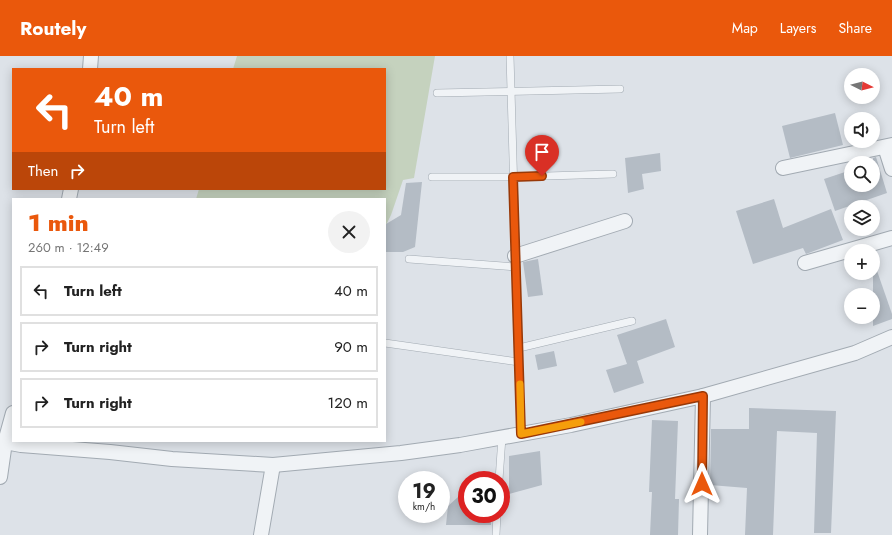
<!DOCTYPE html>
<html lang="en">
<head>
<meta charset="utf-8">
<style>
  :root { --surface:#fff; --page:#f2f2f2; --text:#222; --muted:#767676; --line:#e0e0e0; --accent:#ea580c }
  body { margin:0; font-family:Jost,sans-serif; background:var(--page); color:var(--text); height:100vh; display:flex; flex-direction:column; font-size:15px; white-space:nowrap }
  * { box-sizing:border-box; margin:0 }
  p { font-size:13px; color:var(--muted) }
  .icon { flex:none; width:22px; height:22px; fill:none; stroke:currentColor; stroke-width:2; stroke-linecap:round; stroke-linejoin:round }
  .map { position:relative; flex:1; overflow:hidden }
  .drawer { position:absolute; left:12px; top:142px; width:374px; height:244px; display:flex; flex-direction:column; background:var(--surface); border-radius:0px; box-shadow:0 2px 10px #0003 }
  .drawer>* { flex:none }
  .top-card { position:absolute; left:12px; top:12px; width:374px; height:122px; border-radius:0px; box-shadow:0 2px 10px #0003; background:#ea580c; color:#fff; overflow:hidden }
  .needle { width:26px; rotate:96deg }
  .tools { position:absolute; left:844px; top:12px; display:grid; gap:8px }
  .tools a { display:grid; place-items:center; width:36px; height:36px; border-radius:50%; background:var(--surface); box-shadow:0 2px 10px #0003; font-size:20px }
  .speed { position:absolute; left:398px; top:415px; display:flex; gap:8px; font-size:20px; font-weight:700; text-align:center }
  .speed>* { display:grid; place-content:center; width:52px; height:52px; border-radius:50%; background:var(--surface); box-shadow:0 2px 10px #0003; line-height:1 }
  .speed small { font-size:10px; font-weight:400 }
  .speed .limit { border:6px solid #d22; background:#fff; color:#111 }
  .pin { position:absolute; display:grid; place-items:center; width:34px; height:34px; color:#fff; margin:-41px -17px; border-radius:50% 50% 50% 0; rotate:-45deg; box-shadow:0 0 4px #0007 }
  .pin .icon { rotate:45deg }
  .me { position:absolute; width:44px; margin:-22px; rotate:0deg; stroke-linejoin:round; filter:drop-shadow(0 0 3px #0008) }
  .turn { display:flex; align-items:center; gap:14px; height:84px; padding:0 16px; font-size:18px }
  .turn .icon { width:52px; height:52px; stroke-width:2.5 }
  .turn b { display:block; font-size:28px; line-height:34px }
  .then { display:flex; align-items:center; height:38px; padding:0 16px; background:#0003; gap:8px; font-size:15px }
  .round { display:grid; place-items:center; flex:none; width:42px; height:42px; border-radius:21px; background:var(--page) }
  .head { display:flex; align-items:center; justify-content:space-between; height:68px; padding:0 16px }
  h1 { font-size:24px; font-weight:800; line-height:30px; color:var(--accent) }
  ul { padding:0; list-style:none }
  li { display:flex; align-items:center; gap:12px; height:50px; margin:0 8px 6px; padding:0 8px; border:2px solid var(--line); border-radius:0px }
  li div { flex:1 }
  li b { display:block; font-size:15px }
  li em { font-style:normal }
  header { display:flex; align-items:center; gap:24px; box-sizing:border-box; height:56px; padding:0 20px; background:var(--accent); color:#fff }
  header strong { font-size:19px }
  nav { display:flex; gap:22px; margin-inline-start:auto; font-size:14px }
  .map>svg:first-child { display:block }
  .green { fill:#c5d2be }
  .building { fill:#b4bcc5 }
  .lines { fill:none; stroke-linecap:round; stroke-linejoin:round }
  .lane-casing { stroke:#a2aab2; stroke-width:8 }
  .street-casing { stroke:#a2aab2; stroke-width:16 }
  .lane { stroke:#f0f3f6; stroke-width:7 }
  .street { stroke:#f0f3f6; stroke-width:14 }
  .route-casing { stroke:#983908; stroke-width:10 }
  .route { stroke:#ea580c; stroke-width:7 }
  .slow { stroke:#f59e0b; stroke-width:7 }
</style>
</head>
<body>
<header>
<strong>Routely</strong>
<nav><a>Map</a><a>Layers</a><a>Share</a></nav>
</header>
<div class="map">
<svg width="892" height="479" viewBox="0 0 892 479">
  <rect width="100%" height="100%" fill="#dde2e8"/>
  <path class="green" d="M237,0H435L414,122L403,124L391,159L385,171V143H196L199,133H385V13H233Z"/>
  <g class="building">
    <path d="M835,57L843,89L790,102L782,70Z"/>
    <path d="M660,97L661,115L642,118L644,133L628,137L625,102Z"/>
    <path d="M876,101L887,137L835,155L824,123L851,114V129H873V102Z"/>
    <path d="M422,126L415,191L403,196H385L386,168L401,159L406,127Z"/>
    <path d="M774,143L783,172L831,153L843,184L806,198L803,192L753,208L736,155Z"/>
    <path d="M538,203L543,239L528,241L523,206Z"/>
    <path d="M873,209H875L892,258V263L873,270Z"/>
    <path d="M666,263L675,291L637,305L644,327L614,337L606,314L627,308L617,279Z"/>
    <path d="M554,295L557,310L538,314L535,299Z"/>
    <path d="M749,352L836,355L831,477H814L817,377L777,375L773,479H745L747,432L710,429L711,373H749Z"/>
    <path d="M652,364L678,365L675,443H679L678,479H650L652,436H649Z"/>
    <path d="M540,395L542,429L509,438V400Z"/>
    <path d="M467,433V458H492L491,469H446L448,450Z"/>
  </g>
  <g class="lines">
    <defs>
      <g id="lane">
        <path d="M510,0L521,378"/>
        <path d="M437,37L620,33"/>
        <path d="M432,121H513L613,118"/>
        <path d="M409,203L516,211"/>
        <path d="M385,287L519,306"/>
        <path d="M519,292L632,265"/>
        <path d="M499,424L502,381"/>
        <path d="M496,479L497,458"/>
      </g>
      <g id="street">
        <path d="M90,13L91,0"/>
        <path d="M885,91L892,113"/>
        <path d="M783,112L892,89"/>
        <path d="M69,143L71,133"/>
        <path d="M515,200L625,165"/>
        <path d="M805,207L892,182"/>
        <path d="M0,385L21,389L110,396L172,403L273,409L401,397L460,389L571,369L703,340L855,297L892,281"/>
        <path d="M0,421L5,386L13,357"/>
        <path d="M261,479L273,409"/>
        <path d="M700,479L703,340"/>
      </g>
    </defs>
    <use href="#lane" class="lane-casing"/>
    <use href="#street" class="street-casing"/>
    <use href="#lane" class="lane"/>
    <use href="#street" class="street"/>
  </g>
  <g class="lines">
    <defs>
      <path id="route" d="M542,120L513,121L521,378L703,340L702,428"/>
    </defs>
    <use href="#route" class="route-casing"/>
    <use href="#route" class="route"/>
    <path class="slow" d="M520,328L521,378L581,366"/>
  </g>
</svg>
<div class="tools">
<a><svg class="needle" viewBox="-14 -14 28 28"><path d="M0-13l5 13h-10z" fill="#e53935"/><path d="M0 13l5-13h-10z" fill="#767676"/></svg></a>
<a><svg class="icon" aria-label="sound" viewBox="0 0 24 24"><path d="M4 9h4l5-4v14l-5-4H4zM17 9q2 3 0 6"/></svg></a>
<a><svg class="icon" aria-label="search" viewBox="0 0 24 24"><circle cx="10" cy="10" r="6"/><path d="M15 15l6 6"/></svg></a>
<a><svg class="icon" aria-label="layers" viewBox="0 0 24 24"><path d="M12 4l9 5-9 5-9-5zM3 14l9 5 9-5"/></svg></a>
<a>+</a>
<a>−</a>
</div>
<div class="speed"><div>19<small>km/h</small></div><div class="limit">30</div></div>
<div class="pin" style="left:542px;top:120px;background:#d93025"><svg class="icon" aria-label="arrive" viewBox="0 0 24 24"><path d="M6 21V4h12l-3 4 3 4H6"/></svg></div>
<svg class="me" style="left:702px;top:428px" viewBox="-20 -20 40 40"><path d="M0-17L14 15 0 8-14 15z" fill="#ea580c" stroke="#fff" stroke-width="4"/></svg>
<div class="top-card">
<div class="turn"><svg class="icon" aria-label="left" viewBox="0 0 24 24"><path d="M17 20v-9H6M10 6l-5 5 5 5"/></svg><div><b>40 m</b>Turn left</div></div>
<div class="then">Then<svg class="icon" aria-label="right" viewBox="0 0 24 24"><path d="M7 20v-9h11M14 6l5 5-5 5"/></svg></div>
</div>
<section class="drawer">
<div class="head"><div><h1>1 min</h1><p>260 m · 12:49</p></div><a class="round"><svg class="icon" aria-label="close" viewBox="0 0 24 24"><path d="M6 6l12 12M18 6L6 18"/></svg></a></div>
<ul>
<li><svg class="icon" aria-label="left" viewBox="0 0 24 24"><path d="M17 20v-9H6M10 6l-5 5 5 5"/></svg><div><b>Turn left</b></div><em>40 m</em></li>
<li><svg class="icon" aria-label="right" viewBox="0 0 24 24"><path d="M7 20v-9h11M14 6l5 5-5 5"/></svg><div><b>Turn right</b></div><em>90 m</em></li>
<li><svg class="icon" aria-label="right" viewBox="0 0 24 24"><path d="M7 20v-9h11M14 6l5 5-5 5"/></svg><div><b>Turn right</b></div><em>120 m</em></li>
</ul>
</section>
</div>
</body>
</html>
